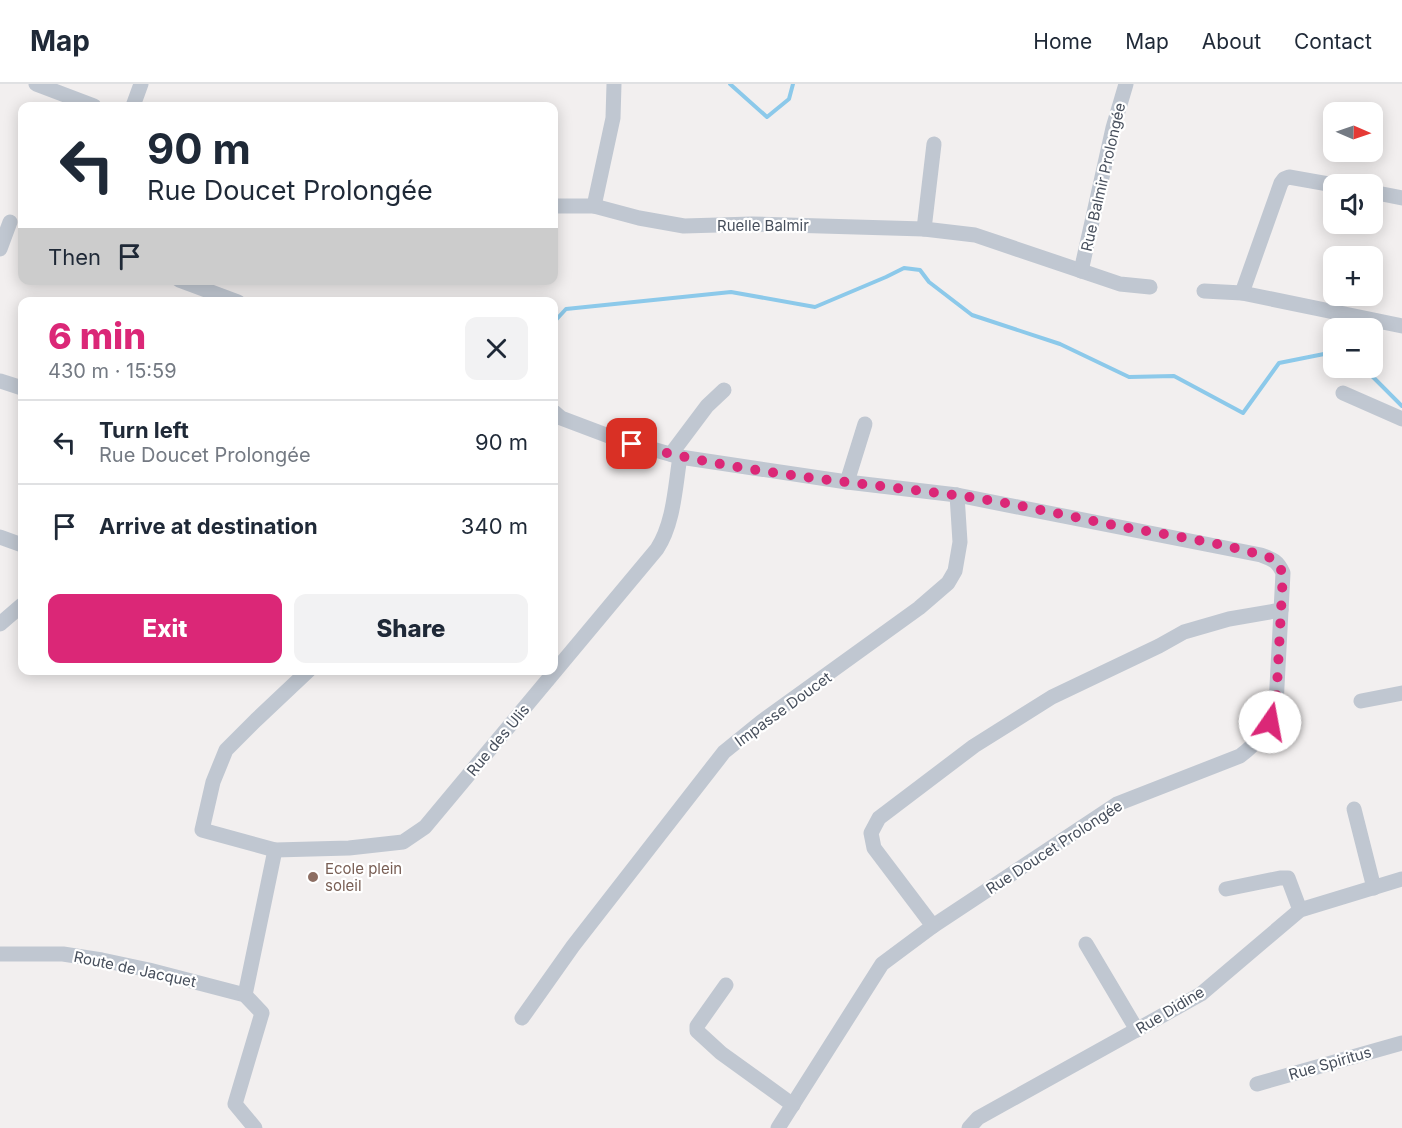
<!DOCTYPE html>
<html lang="en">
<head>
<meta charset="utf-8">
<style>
  :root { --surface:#fff; --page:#f2f2f3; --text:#1f2937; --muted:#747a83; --line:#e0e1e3; --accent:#db2777 }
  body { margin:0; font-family:Inter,sans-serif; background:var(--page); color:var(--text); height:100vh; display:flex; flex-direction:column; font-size:22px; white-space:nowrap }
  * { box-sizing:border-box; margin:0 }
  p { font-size:20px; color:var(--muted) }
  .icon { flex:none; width:33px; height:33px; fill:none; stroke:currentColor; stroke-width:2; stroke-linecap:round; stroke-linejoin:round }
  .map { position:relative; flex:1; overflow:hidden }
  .details { position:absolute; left:18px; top:213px; width:540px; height:378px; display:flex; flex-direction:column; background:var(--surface); border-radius:12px; box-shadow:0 3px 15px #0003 }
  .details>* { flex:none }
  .banner { position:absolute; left:18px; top:18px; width:540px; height:183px; border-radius:12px; box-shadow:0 3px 15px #0003; background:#fff; color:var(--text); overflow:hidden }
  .needle { width:39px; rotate:92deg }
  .controls { position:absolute; left:1323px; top:18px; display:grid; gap:12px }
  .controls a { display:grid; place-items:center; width:60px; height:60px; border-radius:12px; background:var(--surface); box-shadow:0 3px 15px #0003; font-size:30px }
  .pin { position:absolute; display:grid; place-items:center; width:51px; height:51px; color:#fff; margin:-26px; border-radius:12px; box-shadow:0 3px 9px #0006 }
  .me { position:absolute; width:66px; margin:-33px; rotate:12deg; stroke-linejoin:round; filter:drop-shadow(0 0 4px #0008) }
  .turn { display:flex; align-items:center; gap:21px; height:126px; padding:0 30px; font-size:27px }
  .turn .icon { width:78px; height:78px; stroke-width:2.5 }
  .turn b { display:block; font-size:42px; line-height:51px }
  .then { display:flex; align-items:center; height:57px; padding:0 30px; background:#0003; gap:12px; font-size:22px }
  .round { display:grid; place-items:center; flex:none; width:63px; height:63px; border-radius:12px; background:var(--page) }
  .head { display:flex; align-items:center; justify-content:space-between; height:102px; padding:0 30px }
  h1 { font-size:36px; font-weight:800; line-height:45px; color:var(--accent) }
  .cta { display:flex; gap:12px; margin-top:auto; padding:12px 30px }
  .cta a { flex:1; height:69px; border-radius:12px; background:var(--accent); color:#fff; font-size:24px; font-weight:800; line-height:69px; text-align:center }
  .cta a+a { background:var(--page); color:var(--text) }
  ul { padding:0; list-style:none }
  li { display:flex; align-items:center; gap:18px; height:84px; padding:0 30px; border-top:2px solid var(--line) }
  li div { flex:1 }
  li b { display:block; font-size:22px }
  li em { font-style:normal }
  header { display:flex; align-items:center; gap:36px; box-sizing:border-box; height:84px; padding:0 30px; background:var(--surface); border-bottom:2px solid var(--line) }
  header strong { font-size:28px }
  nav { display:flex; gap:33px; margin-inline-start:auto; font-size:21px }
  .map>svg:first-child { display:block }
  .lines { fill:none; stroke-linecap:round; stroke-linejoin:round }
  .stream { stroke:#8cc9ea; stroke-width:4 }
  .minor { stroke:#c0c7d1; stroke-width:15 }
  .route { stroke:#db2777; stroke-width:10; stroke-dasharray:0 18 }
  .education-dot { fill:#8d6e63; stroke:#fff; stroke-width:2 }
  .labels { text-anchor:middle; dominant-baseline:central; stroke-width:4.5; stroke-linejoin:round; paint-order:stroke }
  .street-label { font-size:15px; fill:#474f5c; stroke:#fff }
  .education-label { font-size:15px; fill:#785e54; stroke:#fff; text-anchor:start }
</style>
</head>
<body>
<header>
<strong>Map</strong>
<nav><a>Home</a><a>Map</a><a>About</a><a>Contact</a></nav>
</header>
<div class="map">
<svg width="1402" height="1044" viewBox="0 0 1402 1044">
  <rect width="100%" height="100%" fill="#f2efef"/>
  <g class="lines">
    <g class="stream">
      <path d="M730,0L767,33L789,15L793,0"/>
      <path d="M554,238L566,225L731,208L815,223L886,193L904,184L920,186L929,198L972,231L1060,260L1129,293L1174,292L1243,329L1279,279L1329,269L1334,271"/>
      <path d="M1358,284L1370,290L1402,322"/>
    </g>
    <g class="minor">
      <path d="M36,0L94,22"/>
      <path d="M133,22L141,0"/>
      <path d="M1372,108L1402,114"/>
      <path d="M554,122H594L639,134L684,142L752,140L924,145L975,151L1120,200L1150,203"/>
      <path d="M594,122L613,34L614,0"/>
      <path d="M924,145L934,60"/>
      <path d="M0,165L10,138"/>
      <path d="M1081,187L1113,44L1126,0"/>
      <path d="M179,196L238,218"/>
      <path d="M1204,207L1242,209L1402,242"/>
      <path d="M1242,209L1281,99L1284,95L1289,93L1334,101"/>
      <path d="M0,297L22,304"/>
      <path d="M1343,309L1402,335"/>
      <path d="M554,328L561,334L614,354L680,373L847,398L957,411L1261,471C1272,475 1278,477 1283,489L1276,621C1269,643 1259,658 1240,672L1117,720L933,842L882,880L778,1044"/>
      <path d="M671,370L707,322L724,306"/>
      <path d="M847,398L865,340"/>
      <path d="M0,453L22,461"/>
      <path d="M0,540L22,521"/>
      <path d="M309,586L256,636L226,666L213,698L202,746L275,766L349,764L403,758L425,743L657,465C674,439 675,403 680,373"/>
      <path d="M1361,617L1402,609"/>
      <path d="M1354,725L1374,804"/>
      <path d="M1226,805L1280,794H1288L1300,826"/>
      <path d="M933,842L874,764L871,749L879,734L974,662L1052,613L1159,562L1184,548L1229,535L1281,526"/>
      <path d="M1086,860L1137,946"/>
      <path d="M0,870H63L102,876L149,886L245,911L262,929L235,1020L255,1044"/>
      <path d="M726,901L697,942V947L721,969L793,1021"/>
      <path d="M245,911L275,766"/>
      <path d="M522,934L573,862L724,668L761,638L919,524L948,499L955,487L960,458L957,411"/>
      <path d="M1257,1000L1402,959"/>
      <path d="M969,1044L978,1034L1201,910L1300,826L1402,795"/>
    </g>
  </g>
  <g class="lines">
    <path class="route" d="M632,360C736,389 846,397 954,411C1010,418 1067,432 1123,443C1173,452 1226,459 1274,475L1283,489L1276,621L1270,638"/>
  </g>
  <circle class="education-dot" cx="313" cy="793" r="6"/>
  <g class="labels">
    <g class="street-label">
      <text transform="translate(1103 93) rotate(-77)">Rue Balmir Prolongée</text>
      <text x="763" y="141">Ruelle Balmir</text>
      <text transform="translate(783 625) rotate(-36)">Impasse Doucet</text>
      <text transform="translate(498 656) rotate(-50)">Rue des Ulis</text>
      <text transform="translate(1054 763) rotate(-33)">Rue Doucet Prolongée</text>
      <text transform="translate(135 885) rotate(12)">Route de Jacquet</text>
      <text transform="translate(1170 926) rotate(-31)">Rue Didine</text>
      <text transform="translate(1330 979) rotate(-16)">Rue Spiritus</text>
    </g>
    <g class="education-label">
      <text x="325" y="784">Ecole plein<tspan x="325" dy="17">soleil</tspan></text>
    </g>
  </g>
</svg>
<div class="controls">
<a><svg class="needle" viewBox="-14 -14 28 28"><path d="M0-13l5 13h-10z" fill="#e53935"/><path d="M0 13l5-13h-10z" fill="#747a83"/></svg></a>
<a><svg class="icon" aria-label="sound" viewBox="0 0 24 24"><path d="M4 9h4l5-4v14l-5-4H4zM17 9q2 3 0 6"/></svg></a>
<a>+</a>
<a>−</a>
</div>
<div class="pin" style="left:632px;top:360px;background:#d93025"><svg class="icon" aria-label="arrive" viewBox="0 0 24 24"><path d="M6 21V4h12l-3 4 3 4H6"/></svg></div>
<svg class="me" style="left:1270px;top:638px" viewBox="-20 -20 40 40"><circle r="19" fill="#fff"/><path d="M0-13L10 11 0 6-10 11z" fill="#db2777"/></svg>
<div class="banner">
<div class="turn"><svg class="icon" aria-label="left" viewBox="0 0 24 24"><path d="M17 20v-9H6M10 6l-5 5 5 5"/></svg><div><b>90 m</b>Rue Doucet Prolongée</div></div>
<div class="then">Then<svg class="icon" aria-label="arrive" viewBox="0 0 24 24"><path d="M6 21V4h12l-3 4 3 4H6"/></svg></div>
</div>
<section class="details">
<div class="head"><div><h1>6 min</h1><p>430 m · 15:59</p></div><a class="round"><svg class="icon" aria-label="close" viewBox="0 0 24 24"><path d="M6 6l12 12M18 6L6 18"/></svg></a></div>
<ul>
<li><svg class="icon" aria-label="left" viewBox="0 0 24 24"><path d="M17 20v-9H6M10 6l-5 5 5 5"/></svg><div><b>Turn left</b><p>Rue Doucet Prolongée</p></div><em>90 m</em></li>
<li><svg class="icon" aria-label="arrive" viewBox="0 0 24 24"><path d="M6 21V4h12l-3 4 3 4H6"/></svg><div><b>Arrive at destination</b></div><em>340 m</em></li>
</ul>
<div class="cta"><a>Exit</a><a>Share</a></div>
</section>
</div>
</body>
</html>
